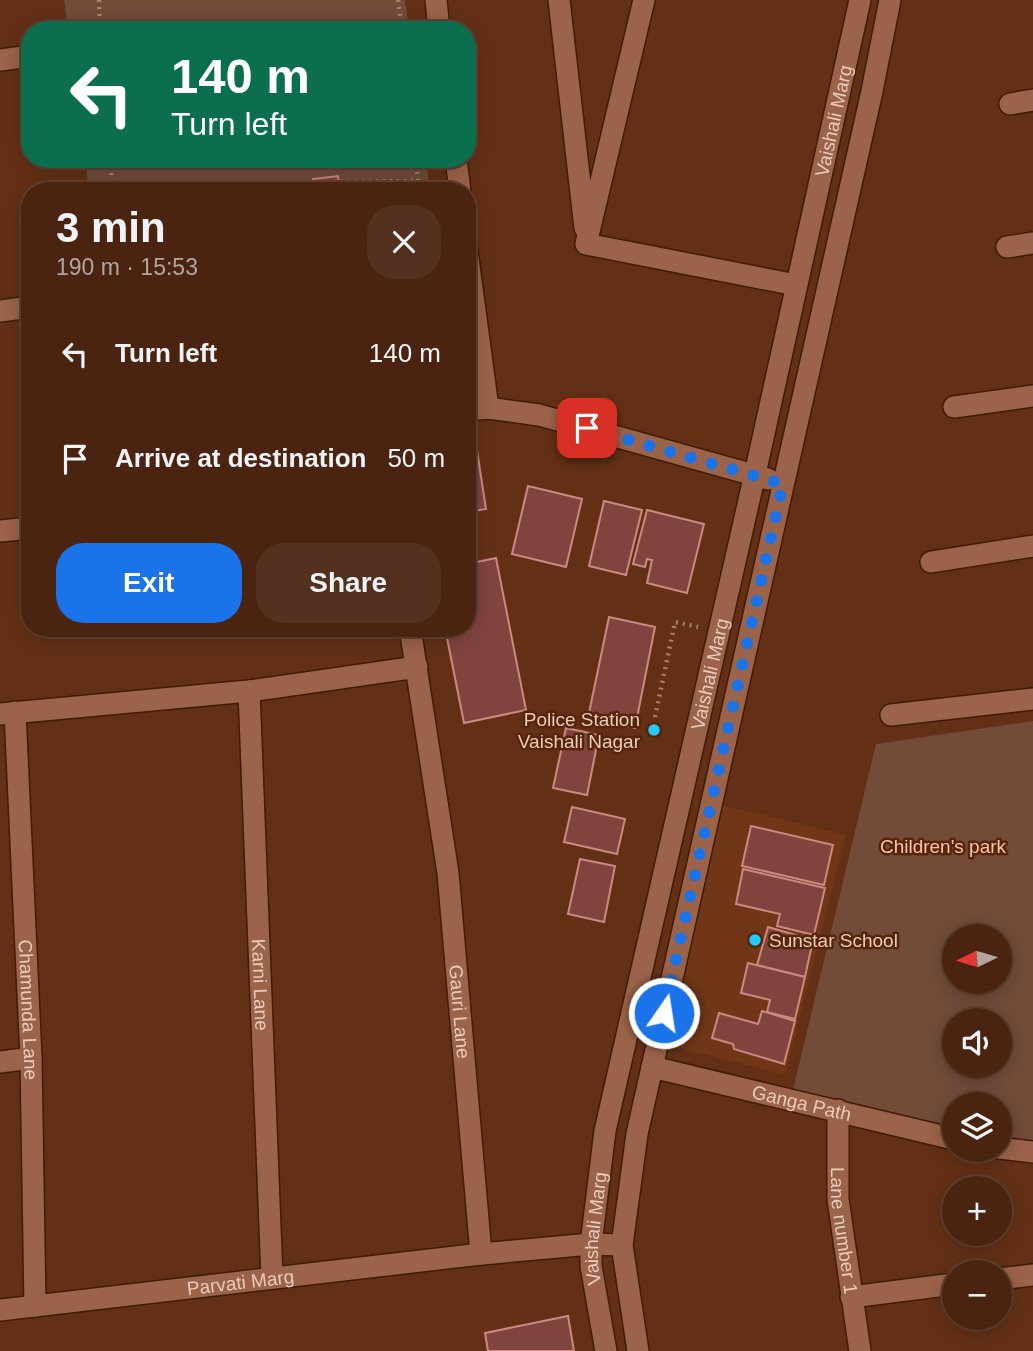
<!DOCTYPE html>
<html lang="en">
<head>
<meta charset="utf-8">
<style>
  :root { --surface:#4a2410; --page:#54301e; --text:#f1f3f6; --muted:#b2a49f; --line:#614130; --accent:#1a73e8 }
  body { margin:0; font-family:Helvetica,sans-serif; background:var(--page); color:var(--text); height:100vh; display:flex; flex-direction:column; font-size:26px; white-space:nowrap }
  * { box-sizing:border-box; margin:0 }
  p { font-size:23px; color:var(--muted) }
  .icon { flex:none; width:38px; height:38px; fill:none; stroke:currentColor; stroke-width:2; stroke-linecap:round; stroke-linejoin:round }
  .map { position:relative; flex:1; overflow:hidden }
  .side { position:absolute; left:21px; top:182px; width:455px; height:455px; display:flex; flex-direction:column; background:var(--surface); border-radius:28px; box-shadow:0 4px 18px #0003,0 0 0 2px var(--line) }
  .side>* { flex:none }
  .top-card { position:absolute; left:21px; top:21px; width:455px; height:147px; border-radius:28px; box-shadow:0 4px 18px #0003,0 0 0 2px var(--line); background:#0b6e4f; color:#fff; overflow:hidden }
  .needle { width:46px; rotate:265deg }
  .tools { position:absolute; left:942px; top:924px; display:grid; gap:14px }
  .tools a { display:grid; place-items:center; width:70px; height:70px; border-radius:50%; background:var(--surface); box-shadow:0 4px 18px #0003,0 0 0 2px var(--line); font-size:35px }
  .pin { position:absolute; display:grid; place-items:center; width:60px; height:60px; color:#fff; margin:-30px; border-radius:14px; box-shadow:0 4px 10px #0006 }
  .me { position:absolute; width:77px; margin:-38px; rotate:13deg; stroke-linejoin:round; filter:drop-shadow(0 0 5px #0008) }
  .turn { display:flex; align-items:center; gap:24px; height:147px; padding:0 35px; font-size:32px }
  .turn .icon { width:91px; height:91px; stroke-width:2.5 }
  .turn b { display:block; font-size:49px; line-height:60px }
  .round { display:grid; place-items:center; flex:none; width:74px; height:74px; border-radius:28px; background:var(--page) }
  .headline { display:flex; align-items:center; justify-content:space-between; height:119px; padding:0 35px }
  h1 { font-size:42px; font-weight:700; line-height:52px }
  .primary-button { display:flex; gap:14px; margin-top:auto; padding:14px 35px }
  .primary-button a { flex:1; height:80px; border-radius:28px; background:var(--accent); color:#fff; font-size:28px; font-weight:700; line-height:80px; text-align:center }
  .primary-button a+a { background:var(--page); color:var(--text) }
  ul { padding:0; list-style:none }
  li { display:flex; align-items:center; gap:21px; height:105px; padding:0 35px }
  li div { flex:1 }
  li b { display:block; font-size:26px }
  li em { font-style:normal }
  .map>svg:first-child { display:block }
  .built { fill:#703617 }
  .green { fill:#724b39; fill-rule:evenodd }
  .building { fill:#80443f; stroke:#cb8982; stroke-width:2 }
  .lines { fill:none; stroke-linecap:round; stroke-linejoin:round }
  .street-casing { stroke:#401b06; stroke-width:24 }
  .secondary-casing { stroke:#401b06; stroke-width:24 }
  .path { stroke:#a9806c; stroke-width:4.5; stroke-dasharray:2 5; stroke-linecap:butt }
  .street { stroke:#9b6349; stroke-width:21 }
  .secondary { stroke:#9b6349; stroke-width:21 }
  .route { stroke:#1a73e8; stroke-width:12; stroke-dasharray:0 21.6 }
  .poi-dot { fill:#21c9fd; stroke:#57260a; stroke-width:2.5 }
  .labels { text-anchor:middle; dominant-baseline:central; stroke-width:5; stroke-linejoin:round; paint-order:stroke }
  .street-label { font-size:19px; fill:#eacbbc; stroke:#57260a }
  .poi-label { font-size:19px; fill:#eacbbc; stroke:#57260a; text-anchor:end }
  .park-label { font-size:19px; fill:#fcc4aa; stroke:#57260a }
</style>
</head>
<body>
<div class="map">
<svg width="1033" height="1351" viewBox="0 0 1033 1351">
  <rect width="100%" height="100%" fill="#633016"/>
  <path class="built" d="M721,805L846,835L785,1075L669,1045Z"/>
  <g class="green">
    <path d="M64,0H405L409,30H68Z"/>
    <path d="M85,159H426L430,191H89Z"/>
    <path d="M1033,721V1142L999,1143V1104H954V1132L792,1094L876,744ZM954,936H999V982H954ZM954,1020H999V1066H954Z"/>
  </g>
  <g class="building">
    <path d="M338,176L340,191H315L313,179Z"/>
    <path d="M474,431L486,509L467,512V432Z"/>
    <path d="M528,486L582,499L566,567L512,554Z"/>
    <path d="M604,501L642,510L626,575L589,566Z"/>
    <path d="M647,510L704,524L687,593L647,583L652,560L647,559L645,567L633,564Z"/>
    <path d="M496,558L526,710L464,723L445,628H467V564Z"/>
    <path d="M609,617L655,627L635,728L588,718Z"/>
    <path d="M566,728L599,735L587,795L553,788Z"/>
    <path d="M572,807L625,819L617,854L564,842Z"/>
    <path d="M751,826L833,845L824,885L742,866Z"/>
    <path d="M580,859L615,866L604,922L568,914Z"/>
    <path d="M743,869L825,888L814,935L777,926L780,914L736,904Z"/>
    <path d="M768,927L813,940L805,977L757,965Z"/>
    <path d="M748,963L805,977L795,1019L767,1012L770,1000L741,993Z"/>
    <path d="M762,1011L795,1021L784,1064L734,1049L733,1044L712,1038L719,1013L758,1024Z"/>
    <path d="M568,1316L574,1351H488L485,1333Z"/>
  </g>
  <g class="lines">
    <defs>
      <g id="street">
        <path d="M436,0L439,30"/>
        <path d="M559,0L585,228"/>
        <path d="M644,0L586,244L796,285"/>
        <path d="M0,60L30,56"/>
        <path d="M1010,104L1033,100"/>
        <path d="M456,159L460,191"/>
        <path d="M1007,247L1033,243"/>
        <path d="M467,251L488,408"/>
        <path d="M0,311L30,307"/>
        <path d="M954,407L1033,396"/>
        <path d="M931,562L1033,546"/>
        <path id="s1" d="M410,628L448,873L481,1254L591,1244L622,1245"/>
        <path id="s2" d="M249,691L272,1278"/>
        <path id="s3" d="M15,712L31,1058L35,1306"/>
        <path d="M0,714L249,691L417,667"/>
        <path d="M891,715L1033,699"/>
        <path d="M0,1062L31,1058"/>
        <path id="s4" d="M652,1067L954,1139"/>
        <path id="s5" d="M838,1110V1199L860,1351"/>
        <path d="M999,1148L1033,1152"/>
        <path d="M999,1279L1033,1275"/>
        <path d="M851,1297L954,1284"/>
        <path id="s6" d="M0,1310L481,1254"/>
      </g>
      <g id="secondary">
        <path d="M467,410L488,408L539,415L768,479"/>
        <path d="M0,531L30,528"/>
        <path id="s7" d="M606,1351L591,1266V1244L605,1131L755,474L860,0"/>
        <path d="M638,1351L622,1245L637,1134L872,91L890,0"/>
      </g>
    </defs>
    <use href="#street" class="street-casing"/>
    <use href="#secondary" class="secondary-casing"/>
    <g class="path">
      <path d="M99,0L100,30"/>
      <path d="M398,0L402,30"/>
      <path d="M110,159L113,191"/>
      <path d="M286,191L330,182L418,181L416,159"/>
      <path d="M655,717L675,622L698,627"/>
    </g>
    <use href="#street" class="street"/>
    <use href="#secondary" class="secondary"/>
  </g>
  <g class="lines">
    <path class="route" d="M587,428L783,484L664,1013"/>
  </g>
  <g class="poi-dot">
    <circle cx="654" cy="730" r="7"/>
    <circle cx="755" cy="940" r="7"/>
  </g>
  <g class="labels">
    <g class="street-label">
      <text stroke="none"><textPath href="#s7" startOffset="1258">Vaishali Marg</textPath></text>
      <text stroke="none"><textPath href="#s7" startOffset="691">Vaishali Marg</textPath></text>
      <text stroke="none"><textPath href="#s2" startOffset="294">Karni Lane</textPath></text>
      <text stroke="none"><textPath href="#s3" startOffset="298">Chamunda Lane</textPath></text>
      <text stroke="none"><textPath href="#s1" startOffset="387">Gauri Lane</textPath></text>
      <text stroke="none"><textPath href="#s4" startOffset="154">Ganga Path</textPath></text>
      <text stroke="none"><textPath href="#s7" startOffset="124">Vaishali Marg</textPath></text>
      <text stroke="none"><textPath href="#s5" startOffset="121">Lane number 1</textPath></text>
      <text stroke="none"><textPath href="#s6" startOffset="242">Parvati Marg</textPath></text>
    </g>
    <g class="poi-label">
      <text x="640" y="719">Police Station<tspan x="640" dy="22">Vaishali Nagar</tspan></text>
      <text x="769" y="940" text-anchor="start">Sunstar School</text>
    </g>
    <g class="park-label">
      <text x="943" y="846">Children's park</text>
    </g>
  </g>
</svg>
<div class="tools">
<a><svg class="needle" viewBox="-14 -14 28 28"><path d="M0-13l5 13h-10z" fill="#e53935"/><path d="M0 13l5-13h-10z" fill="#b2a49f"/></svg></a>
<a><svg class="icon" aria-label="sound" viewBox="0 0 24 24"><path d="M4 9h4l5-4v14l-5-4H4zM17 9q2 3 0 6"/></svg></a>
<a><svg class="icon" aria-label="layers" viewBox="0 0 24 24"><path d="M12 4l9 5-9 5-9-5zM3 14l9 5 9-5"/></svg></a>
<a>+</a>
<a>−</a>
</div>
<div class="pin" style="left:587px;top:428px;background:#d93025"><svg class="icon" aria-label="arrive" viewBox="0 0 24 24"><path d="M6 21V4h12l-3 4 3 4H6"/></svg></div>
<svg class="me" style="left:664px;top:1013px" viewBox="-20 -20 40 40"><circle r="17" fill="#1a73e8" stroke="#fff" stroke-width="3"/><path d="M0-11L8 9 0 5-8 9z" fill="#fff"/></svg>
<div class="top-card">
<div class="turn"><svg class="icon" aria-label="left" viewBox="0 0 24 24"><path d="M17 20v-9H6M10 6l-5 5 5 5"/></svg><div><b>140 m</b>Turn left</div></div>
</div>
<section class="side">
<div class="headline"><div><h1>3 min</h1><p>190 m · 15:53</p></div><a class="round"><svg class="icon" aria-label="close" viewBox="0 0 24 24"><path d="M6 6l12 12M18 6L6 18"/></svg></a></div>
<ul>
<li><svg class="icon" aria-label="left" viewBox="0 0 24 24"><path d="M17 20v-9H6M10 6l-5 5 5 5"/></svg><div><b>Turn left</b></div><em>140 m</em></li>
<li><svg class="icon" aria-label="arrive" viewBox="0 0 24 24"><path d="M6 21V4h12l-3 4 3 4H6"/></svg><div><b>Arrive at destination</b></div><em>50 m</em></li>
</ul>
<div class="primary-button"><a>Exit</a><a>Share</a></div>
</section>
</div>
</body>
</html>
